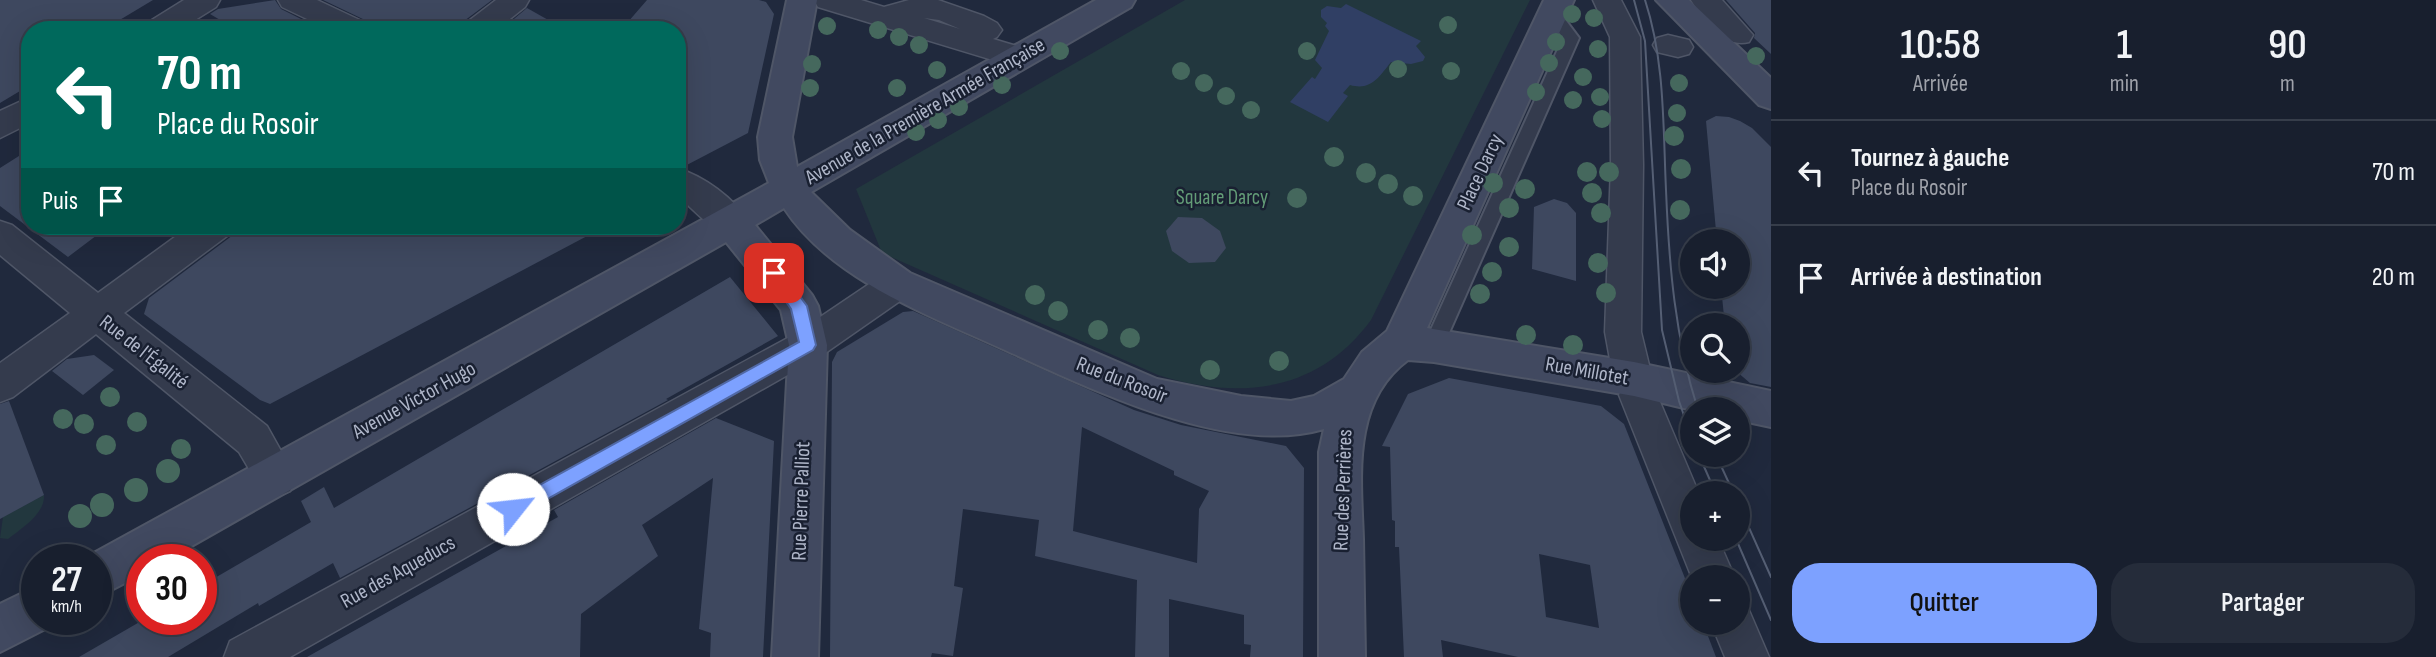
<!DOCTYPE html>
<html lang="fr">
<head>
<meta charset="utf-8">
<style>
  :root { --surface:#181f2e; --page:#252c3a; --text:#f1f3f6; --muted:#9fa2aa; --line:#363d4a; --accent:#7da1ff }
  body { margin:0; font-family:"Sofia Sans Condensed",sans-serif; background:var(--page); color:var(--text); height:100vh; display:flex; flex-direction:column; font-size:26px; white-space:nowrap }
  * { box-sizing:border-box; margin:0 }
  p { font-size:23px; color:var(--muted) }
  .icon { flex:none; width:38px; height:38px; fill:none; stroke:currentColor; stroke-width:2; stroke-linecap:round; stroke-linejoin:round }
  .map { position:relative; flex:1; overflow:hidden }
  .panel { display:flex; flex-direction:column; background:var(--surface); width:665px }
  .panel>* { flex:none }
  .banner { position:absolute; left:21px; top:21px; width:665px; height:214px; border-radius:28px; box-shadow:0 7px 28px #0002,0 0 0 2px var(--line); background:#00695c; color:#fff; overflow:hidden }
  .fabs { position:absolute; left:1680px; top:229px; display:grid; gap:14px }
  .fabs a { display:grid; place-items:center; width:70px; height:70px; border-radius:50%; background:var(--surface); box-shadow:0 7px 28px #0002,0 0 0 2px var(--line); font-size:35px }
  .speed { position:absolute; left:21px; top:544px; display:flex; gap:14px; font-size:35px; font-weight:700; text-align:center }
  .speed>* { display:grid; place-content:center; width:91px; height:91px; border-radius:50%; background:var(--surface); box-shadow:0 7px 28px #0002,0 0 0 2px var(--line); line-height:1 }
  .speed small { font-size:18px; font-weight:400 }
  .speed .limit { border:10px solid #d22; background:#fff; color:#111 }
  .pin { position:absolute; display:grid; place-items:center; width:60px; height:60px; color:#fff; margin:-30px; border-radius:14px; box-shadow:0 4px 10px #0006 }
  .me { position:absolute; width:77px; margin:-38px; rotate:61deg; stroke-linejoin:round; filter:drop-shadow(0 0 5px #0008) }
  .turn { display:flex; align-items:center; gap:24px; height:147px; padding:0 21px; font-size:32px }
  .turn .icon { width:91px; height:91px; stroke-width:2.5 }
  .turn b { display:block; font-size:49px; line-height:60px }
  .then { display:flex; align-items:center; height:66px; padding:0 21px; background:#0003; gap:14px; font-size:26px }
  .eta { display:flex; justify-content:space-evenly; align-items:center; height:119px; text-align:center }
  .eta b { font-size:42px; font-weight:600; line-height:49px }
  .button { display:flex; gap:14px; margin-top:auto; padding:14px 21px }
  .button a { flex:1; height:80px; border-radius:28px; background:var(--accent); color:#111; font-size:28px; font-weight:600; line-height:80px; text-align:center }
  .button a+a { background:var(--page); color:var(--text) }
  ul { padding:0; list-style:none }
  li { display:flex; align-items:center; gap:21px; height:105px; padding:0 21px; border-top:2px solid var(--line) }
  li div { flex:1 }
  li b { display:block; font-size:26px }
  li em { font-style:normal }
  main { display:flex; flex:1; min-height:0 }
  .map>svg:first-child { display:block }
  .green { fill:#22373e }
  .water { fill:#303f64 }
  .building { fill:#3e485f; fill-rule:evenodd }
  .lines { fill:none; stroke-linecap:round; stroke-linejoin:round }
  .lane-casing { stroke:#4f5667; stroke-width:4 }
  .street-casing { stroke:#4f5667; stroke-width:3 }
  .secondary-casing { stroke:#4f5667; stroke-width:4 }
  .lane { fill:#343b4d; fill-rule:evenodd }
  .street { fill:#343b4d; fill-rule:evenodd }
  .secondary { fill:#414960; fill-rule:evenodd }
  .tram { stroke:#555f74; stroke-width:2 }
  .tree { fill:#45685d }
  .route { fill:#7da1ff; stroke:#5169a6; stroke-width:2 }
  .labels { text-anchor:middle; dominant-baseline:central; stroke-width:5; stroke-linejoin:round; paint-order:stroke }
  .street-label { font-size:21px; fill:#afb6c9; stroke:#192031 }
  .park-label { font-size:21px; fill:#639c77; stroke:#192031 }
</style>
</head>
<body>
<main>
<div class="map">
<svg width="1771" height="657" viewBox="0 0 1771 657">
  <rect width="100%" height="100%" fill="#20293d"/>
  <g class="green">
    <path d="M1185,0H1530L1371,320C1318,392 1240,401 1158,375L882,253L856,189Z"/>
    <path d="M44,495C45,514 22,528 8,539L0,538L3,517Z"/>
  </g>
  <path class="water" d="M1346,4L1421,41L1416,46L1425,57L1423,61L1411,64L1391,62C1379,77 1371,91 1350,85L1343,93L1348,96L1328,122L1290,102L1312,77L1315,79L1322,68L1315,60L1329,31L1325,26L1327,23L1321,17V10L1327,6L1341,8Z"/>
  <g class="building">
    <path d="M0,0H153L103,30H30V85L0,103Z"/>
    <path d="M275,0L281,9L323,30H237L210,14L218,9Z"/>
    <path d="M323,0H492L464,21L459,30H373L367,21Z"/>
    <path d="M647,0H759L766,2L774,14L748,133L683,167L677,166V30H621Z"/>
    <path d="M1726,0H1771V54L1754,38L1755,33Z"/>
    <path d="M527,8L566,30H501Z"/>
    <path d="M1716,116L1729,117L1740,121L1752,128L1771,147V387L1750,383L1736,371L1738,326H1725L1721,287H1738V242H1717L1706,121Z"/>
    <path d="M30,149V226H109L68,257L0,206V168Z"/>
    <path d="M1554,199L1567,203L1576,213V281L1532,269L1534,207Z"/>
    <path d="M1178,217L1202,218L1220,231L1226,248L1215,262L1189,263L1172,251L1166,231Z"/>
    <path d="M245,226H606L270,404L260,400L144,314L149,298Z"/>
    <path d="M730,277L778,336L666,399L668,400L340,578L333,563L259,606L258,603L168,657H79L143,620H201V586L311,522L301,501L324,487L334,508Z"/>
    <path d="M913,311L1134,410L1181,425L1286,446L1304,468L1303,657H1250L1251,645L1244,644V615L1169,599V657H1135L1137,580L1035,556L1039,520L963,509L954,586L963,588L953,656L932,653L931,657H830L832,362L837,352L903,312ZM1082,427L1174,471V475L1209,491L1199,509L1197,563L1073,531Z"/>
    <path d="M94,355L114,370L83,395L52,371L67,359Z"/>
    <path d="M1449,378L1601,406L1624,424L1692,596V623H1703L1716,657H1518L1441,640L1443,657H1404L1399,547H1395V521L1392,520L1390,447L1382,446L1408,394ZM1539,554L1590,565L1599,628L1546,617Z"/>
    <path d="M9,401L44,495L0,519V404Z"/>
    <path d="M716,418L774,441L763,657H710L711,633L699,629L713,478L642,525L658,556L581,614L580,657H307L558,517L554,510Z"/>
  </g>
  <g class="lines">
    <defs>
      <path id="lane" d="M1553,9L1558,10L1579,38L1441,351L1434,353L1427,351L1424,345L1563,38L1545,14Z"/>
      <g id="street">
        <path d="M184,0H220L216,7L179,30H142L147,23Z"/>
        <path d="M278,0H317L366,23L371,30H330L282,7Z"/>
        <path d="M496,0H529L525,7L496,30H461L466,23Z"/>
        <path d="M814,0H861L884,7L909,0H938L984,16L997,23L1002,30L997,37L993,39L1030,50L1034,57L1030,64L1019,68L818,7ZM924,18L939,20L960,29Z"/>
        <path d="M1593,0H1621L1640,37L1643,165L1641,332L1649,365L1643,377L1639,378L1652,383L1699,494H1692V539H1718L1735,578H1692L1619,395L1624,383L1630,381L1617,377L1611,365L1605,332L1611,165L1610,37Z"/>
        <path d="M1691,0H1722L1753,35L1749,42C1724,49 1703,19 1691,0Z"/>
        <path d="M1668,35L1689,40L1693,47L1689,54L1678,57L1657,52L1653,45L1657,38Z"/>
        <path d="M30,97V123L0,138V111Z"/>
        <path d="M677,168C703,176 735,198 748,222L743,232C716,241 698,211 677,196Z"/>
        <path d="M0,221L12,225L98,293L190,226H232L227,236L124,313L267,426L296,478L290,491L276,497L262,491L239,452L96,334L13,397L0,402V363L70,313L0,255Z"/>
        <path d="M897,269L910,274L915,284L910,294L821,356L290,657H224L230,641L795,334L884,274Z"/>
        <path d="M1738,603L1748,608L1769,657H1725L1711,623H1738Z"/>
      </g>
      <g id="secondary">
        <path d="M787,0H817L792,137L797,167L1096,0H1135L1131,7L811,192L850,230L910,273L1157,379L1241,396L1291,401L1314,396L1344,379L1362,352L1387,331L1544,0H1574L1427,328L1634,362L1771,391V427L1738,420V410H1692L1634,396L1434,362L1408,360C1351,402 1361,477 1363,539C1364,578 1364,618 1365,657H1319V452L1324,429C1228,457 1092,389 1005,350C931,316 831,280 784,208L755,225L812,295L818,306L827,345L818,657H772L789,345L781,310L726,242L167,560H142V574L96,598V560H81L769,183L760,160L758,137Z"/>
        <path d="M1656,0H1689L1771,78V109L1759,105Z"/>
        <path d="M37,586V620H55L53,625L0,652V604Z"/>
      </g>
    </defs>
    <use href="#lane" class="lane-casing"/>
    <use href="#street" class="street-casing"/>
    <use href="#secondary" class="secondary-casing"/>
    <use href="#lane" class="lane"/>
    <use href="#street" class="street"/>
    <use href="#secondary" class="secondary"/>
    <g class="tram">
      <path d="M1634,0L1645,41L1662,330L1679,401L1692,439"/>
      <path d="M1645,0C1665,61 1663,126 1666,190C1669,265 1675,338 1698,410"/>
      <path d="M1699,455L1716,494"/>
      <path d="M1716,455L1734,494"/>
      <path d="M1738,503L1771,577"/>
      <path d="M1736,539L1771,620"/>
    </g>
  </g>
  <g class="tree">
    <circle cx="1572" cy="14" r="9"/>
    <circle cx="1594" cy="18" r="9"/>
    <circle cx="1448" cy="25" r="9"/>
    <circle cx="827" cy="26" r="9"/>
    <circle cx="878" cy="30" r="9"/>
    <circle cx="899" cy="37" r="9"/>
    <circle cx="1556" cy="42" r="9"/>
    <circle cx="919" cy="45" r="9"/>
    <circle cx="1598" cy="49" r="9"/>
    <circle cx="1060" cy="51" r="9"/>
    <circle cx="1307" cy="51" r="9"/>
    <circle cx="1756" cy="56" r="9"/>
    <circle cx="1549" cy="63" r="9"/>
    <circle cx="812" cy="64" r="9"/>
    <circle cx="1398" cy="69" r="9"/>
    <circle cx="937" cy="70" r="9"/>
    <circle cx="1181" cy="71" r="9"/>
    <circle cx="1451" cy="71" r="9"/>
    <circle cx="1583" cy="77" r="9"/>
    <circle cx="1204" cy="83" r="9"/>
    <circle cx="1679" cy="83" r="9"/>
    <circle cx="1002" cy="85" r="9"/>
    <circle cx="810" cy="88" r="9"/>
    <circle cx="897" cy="88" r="9"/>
    <circle cx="1536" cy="92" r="9"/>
    <circle cx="1226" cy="96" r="9"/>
    <circle cx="1600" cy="97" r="9"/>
    <circle cx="1573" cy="100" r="9"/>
    <circle cx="959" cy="107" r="9"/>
    <circle cx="1251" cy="110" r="9"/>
    <circle cx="1677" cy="113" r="9"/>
    <circle cx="1602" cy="119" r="9"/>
    <circle cx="938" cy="120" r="9"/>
    <circle cx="916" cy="132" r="9"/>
    <circle cx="1674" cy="136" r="10"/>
    <circle cx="1334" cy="157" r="10"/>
    <circle cx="1681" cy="169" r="10"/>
    <circle cx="1587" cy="172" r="10"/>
    <circle cx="1609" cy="172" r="10"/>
    <circle cx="1366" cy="173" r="10"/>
    <circle cx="1493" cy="183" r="10"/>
    <circle cx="1388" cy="184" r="10"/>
    <circle cx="1525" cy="189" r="10"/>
    <circle cx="1592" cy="193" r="10"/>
    <circle cx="1413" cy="196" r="10"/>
    <circle cx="1297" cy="198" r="10"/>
    <circle cx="1509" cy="208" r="10"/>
    <circle cx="1680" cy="210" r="10"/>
    <circle cx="1601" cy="213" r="10"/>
    <circle cx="1472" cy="235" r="10"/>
    <circle cx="1509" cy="247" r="10"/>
    <circle cx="1598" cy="263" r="10"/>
    <circle cx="1492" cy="272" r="10"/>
    <circle cx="1606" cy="293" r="10"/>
    <circle cx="1480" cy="294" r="10"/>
    <circle cx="1035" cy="295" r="10"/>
    <circle cx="1058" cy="311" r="10"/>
    <circle cx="1098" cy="330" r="10"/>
    <circle cx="1526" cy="335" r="10"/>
    <circle cx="1130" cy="338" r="10"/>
    <circle cx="1573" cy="345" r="10"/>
    <circle cx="1279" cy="361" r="10"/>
    <circle cx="1210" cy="370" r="10"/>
    <circle cx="110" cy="397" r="10"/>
    <circle cx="63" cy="419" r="10"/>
    <circle cx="137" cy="422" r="10"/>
    <circle cx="84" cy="424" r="10"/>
    <circle cx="106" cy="445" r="10"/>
    <circle cx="181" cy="449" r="10"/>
    <circle cx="168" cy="471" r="12"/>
    <circle cx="136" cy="490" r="12"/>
    <circle cx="102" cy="505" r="12"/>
    <circle cx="80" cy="516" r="12"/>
  </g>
  <path class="route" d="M774,267L779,268L807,306L816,345L813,350L519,515L513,517L507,515L504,509L507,503L799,342L791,309L766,273Z"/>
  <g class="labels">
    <g class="street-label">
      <text transform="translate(925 111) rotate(-30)">Avenue de la Première Armée Française</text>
      <text transform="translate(1480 172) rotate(-65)">Place Darcy</text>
      <text transform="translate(144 352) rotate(38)">Rue de l'Égalité</text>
      <text transform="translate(1587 371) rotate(10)">Rue Millotet</text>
      <text transform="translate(1122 380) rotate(21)">Rue du Rosoir</text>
      <text transform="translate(414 400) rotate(-29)">Avenue Victor Hugo</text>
      <text transform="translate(1343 490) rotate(-88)">Rue des Perrières</text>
      <text transform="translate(801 501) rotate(-88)">Rue Pierre Palliot</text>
      <text transform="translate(398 572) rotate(-29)">Rue des Aqueducs</text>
    </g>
    <g class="park-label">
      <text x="1222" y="197">Square Darcy</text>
    </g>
  </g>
</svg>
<div class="fabs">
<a><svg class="icon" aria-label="sound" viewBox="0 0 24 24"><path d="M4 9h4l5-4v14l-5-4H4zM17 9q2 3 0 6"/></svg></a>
<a><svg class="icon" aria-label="search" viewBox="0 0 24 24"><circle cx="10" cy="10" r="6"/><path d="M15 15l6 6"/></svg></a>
<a><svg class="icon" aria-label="layers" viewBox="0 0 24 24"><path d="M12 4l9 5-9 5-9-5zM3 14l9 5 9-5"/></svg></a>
<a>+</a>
<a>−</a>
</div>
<div class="speed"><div>27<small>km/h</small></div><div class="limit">30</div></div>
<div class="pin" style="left:774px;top:273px;background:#d93025"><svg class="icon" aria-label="arrive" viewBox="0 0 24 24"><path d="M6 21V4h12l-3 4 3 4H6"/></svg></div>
<svg class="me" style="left:513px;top:509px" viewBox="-20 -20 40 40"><circle r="19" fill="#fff"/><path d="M0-13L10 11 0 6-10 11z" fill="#7da1ff"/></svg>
<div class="banner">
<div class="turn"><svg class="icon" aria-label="left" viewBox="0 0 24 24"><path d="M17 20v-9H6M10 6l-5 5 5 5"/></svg><div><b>70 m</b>Place du Rosoir</div></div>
<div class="then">Puis<svg class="icon" aria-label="arrive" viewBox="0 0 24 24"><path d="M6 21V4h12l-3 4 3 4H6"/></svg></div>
</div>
</div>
<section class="panel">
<div class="eta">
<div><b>10:58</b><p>Arrivée</p></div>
<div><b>1</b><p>min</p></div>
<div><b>90</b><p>m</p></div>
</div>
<ul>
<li><svg class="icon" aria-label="left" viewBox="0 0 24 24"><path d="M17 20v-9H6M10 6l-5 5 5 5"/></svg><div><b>Tournez à gauche</b><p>Place du Rosoir</p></div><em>70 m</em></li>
<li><svg class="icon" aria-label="arrive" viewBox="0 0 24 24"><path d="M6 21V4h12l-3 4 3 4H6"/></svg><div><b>Arrivée à destination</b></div><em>20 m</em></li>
</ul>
<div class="button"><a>Quitter</a><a>Partager</a></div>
</section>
</main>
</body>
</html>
